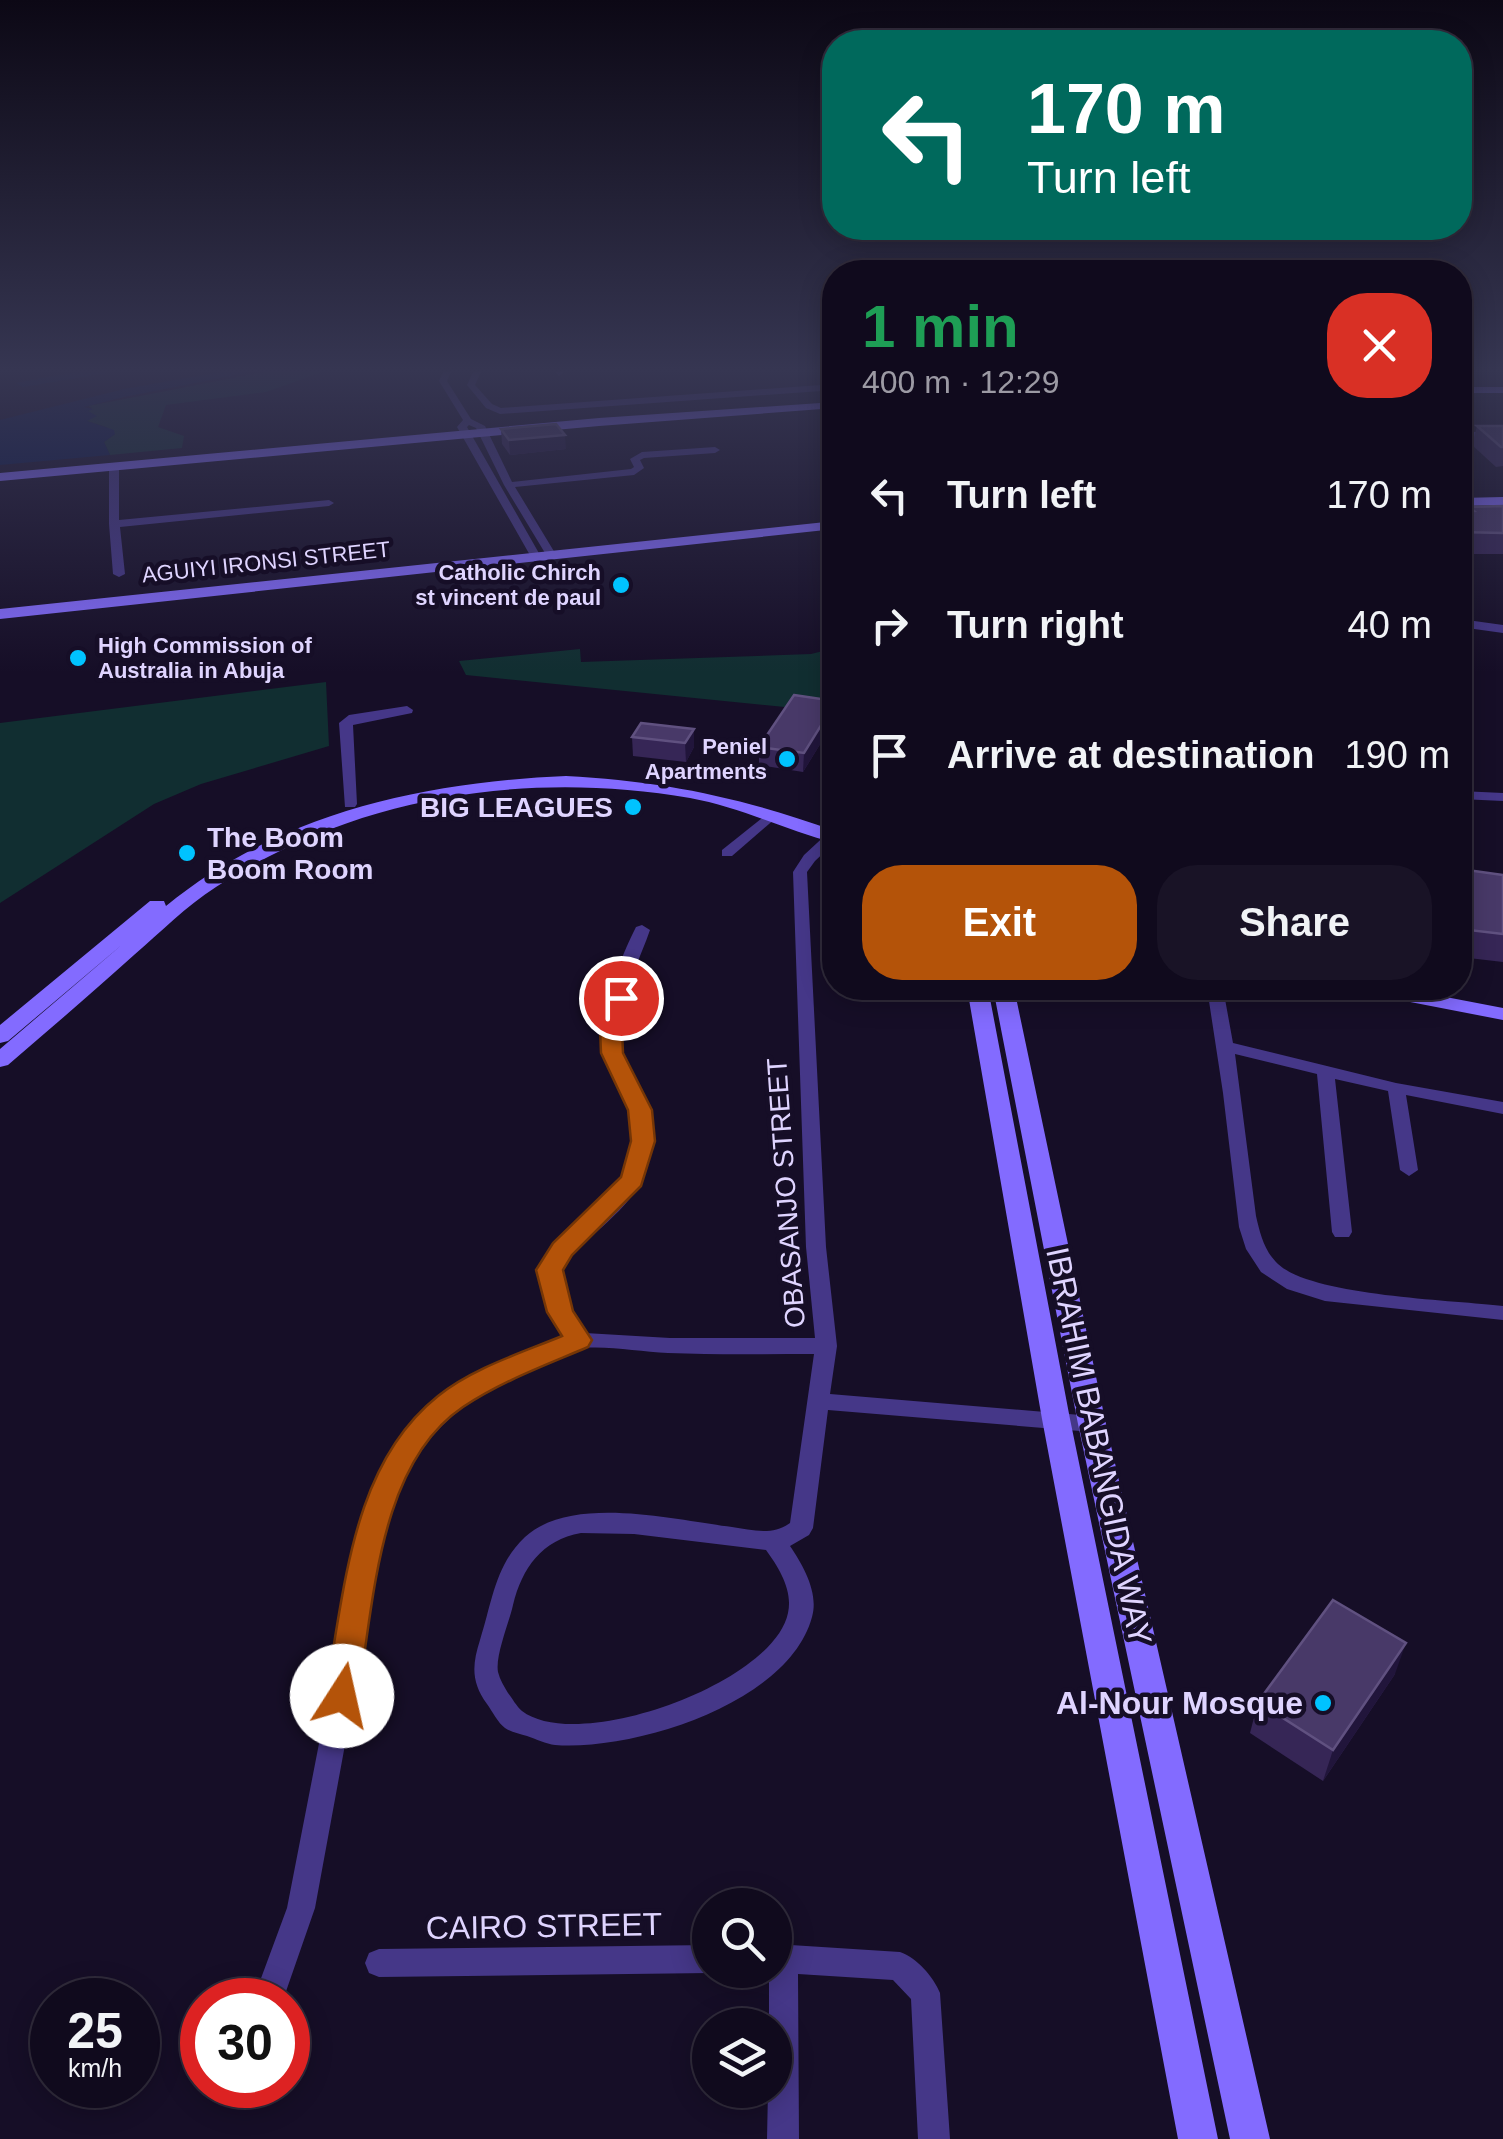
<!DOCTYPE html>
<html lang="en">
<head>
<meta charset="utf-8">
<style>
  :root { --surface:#100a1d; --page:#191326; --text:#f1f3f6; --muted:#9c9aa4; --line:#302b3b; --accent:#b45309 }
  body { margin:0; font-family:Arial,sans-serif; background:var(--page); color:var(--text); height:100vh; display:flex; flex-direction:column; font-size:38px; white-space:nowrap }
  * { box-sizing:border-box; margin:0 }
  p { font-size:32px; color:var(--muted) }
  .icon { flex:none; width:55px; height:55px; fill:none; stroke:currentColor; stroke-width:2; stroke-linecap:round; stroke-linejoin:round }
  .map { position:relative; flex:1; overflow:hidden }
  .panel { position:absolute; left:822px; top:260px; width:650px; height:740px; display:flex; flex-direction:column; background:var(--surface); border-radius:40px; box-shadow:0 5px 25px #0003,0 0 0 2px var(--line) }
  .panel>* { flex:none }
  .guide { position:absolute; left:822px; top:30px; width:650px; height:210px; border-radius:40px; box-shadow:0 5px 25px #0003,0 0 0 2px var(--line); background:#00695c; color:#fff; overflow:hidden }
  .controls { position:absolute; left:692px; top:1888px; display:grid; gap:20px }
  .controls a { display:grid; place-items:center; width:100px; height:100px; border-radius:50%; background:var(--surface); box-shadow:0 5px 25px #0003,0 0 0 2px var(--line); font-size:50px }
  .speed { position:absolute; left:30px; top:1978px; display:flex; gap:20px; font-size:50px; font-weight:700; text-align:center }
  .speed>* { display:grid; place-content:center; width:130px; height:130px; border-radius:50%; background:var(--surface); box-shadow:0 5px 25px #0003,0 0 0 2px var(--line); line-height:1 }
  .speed small { font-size:25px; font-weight:400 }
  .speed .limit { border:15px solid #d22; background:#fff; color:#111 }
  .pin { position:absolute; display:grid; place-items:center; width:85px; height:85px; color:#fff; margin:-42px; border:5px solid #fff; border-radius:50%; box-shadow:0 2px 10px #0007 }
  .me { position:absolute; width:110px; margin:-55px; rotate:10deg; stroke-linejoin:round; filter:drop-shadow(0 0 8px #0008) }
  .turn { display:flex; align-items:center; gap:35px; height:210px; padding:0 40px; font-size:45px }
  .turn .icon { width:130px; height:130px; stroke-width:2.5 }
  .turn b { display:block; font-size:70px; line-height:85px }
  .round { display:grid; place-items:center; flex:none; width:105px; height:105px; border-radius:40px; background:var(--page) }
  .head { display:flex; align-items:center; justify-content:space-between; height:170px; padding:0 40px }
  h1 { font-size:60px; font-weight:600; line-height:75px; color:#1e9e55 }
  .cta { display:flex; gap:20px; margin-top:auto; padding:20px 40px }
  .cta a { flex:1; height:115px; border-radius:40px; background:var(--accent); color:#fff; font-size:40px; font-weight:600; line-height:115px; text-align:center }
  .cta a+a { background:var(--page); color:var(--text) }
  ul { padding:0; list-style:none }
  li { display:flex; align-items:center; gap:30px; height:130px; padding:0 40px }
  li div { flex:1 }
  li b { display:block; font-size:38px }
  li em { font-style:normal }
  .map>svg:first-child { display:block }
  .green { fill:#112e31 }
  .water { fill:#081647 }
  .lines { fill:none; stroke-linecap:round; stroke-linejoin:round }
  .river { fill:#081647; fill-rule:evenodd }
  .minor { fill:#453788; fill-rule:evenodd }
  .secondary { fill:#836bff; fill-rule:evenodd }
  .wall { fill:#362656 }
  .shaded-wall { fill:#21153b }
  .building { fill:#483968; stroke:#605180; stroke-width:2.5 }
  .route { fill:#b45309; stroke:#753606; stroke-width:2.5 }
  .poi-dot { fill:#00c3ff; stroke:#160e27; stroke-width:4 }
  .labels { text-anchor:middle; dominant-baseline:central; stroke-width:9; stroke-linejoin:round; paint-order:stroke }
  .far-street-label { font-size:22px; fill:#dfd4ff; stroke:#160e27 }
  .far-poi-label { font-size:22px; font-weight:bold; fill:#dfd4ff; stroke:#160e27; text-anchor:end }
  .poi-label { font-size:28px; font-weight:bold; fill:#dfd4ff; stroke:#160e27; text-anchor:end }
  .street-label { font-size:28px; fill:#dfd4ff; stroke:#160e27 }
  .near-street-label { font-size:32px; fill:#dfd4ff; stroke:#160e27 }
  .near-poi-label { font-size:32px; font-weight:bold; fill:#dfd4ff; stroke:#160e27; text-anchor:end }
</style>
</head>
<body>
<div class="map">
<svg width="1503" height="2139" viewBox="0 0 1503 2139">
  <rect width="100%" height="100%" fill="#160e27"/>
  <g class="green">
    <path d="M264,372H322L266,392L166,405L158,427L184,436L182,448L110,455L104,442L115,434L106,427L87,421V411L92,408L88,406Z"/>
    <path d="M835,648V712L466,675L459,661L580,649L581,662L811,654Z"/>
    <path d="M326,682L329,746L201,784L154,804L0,903V723Z"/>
  </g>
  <path class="water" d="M73,405L94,409L88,411L97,416L87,421L114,430L115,434L104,442L110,455L0,465V425Z"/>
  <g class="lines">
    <g class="river">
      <path d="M74,372H113L23,387L16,383Z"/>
      <path d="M220,372H251L124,397L0,428V420L124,389Z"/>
    </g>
    <g class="minor">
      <path d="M443,372H451L447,381L471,419L485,426L512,482L631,469L634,467L630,459L642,452L715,447L720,450L715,453L644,458L640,460L644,468L634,475L515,487L555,553L550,556L545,553L504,485L476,428L469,425L467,427L540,555L531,557L457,427L463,420L439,381Z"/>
      <path d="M473,372H481L475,385L492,404L501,408L835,384V390L500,414L486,408L467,385Z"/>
      <path d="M555,372H564L559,376Z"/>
      <rect x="1460" y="432" width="43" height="6"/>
      <path d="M114,464L119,467V520L329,500L334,503L329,506L120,527L125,574L119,577L113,574L109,524V467Z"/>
      <path d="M1460,619L1503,625V633L1460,627Z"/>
      <path d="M407,706L413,710L412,713L353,725L357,804L355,807H345L339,723L349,715Z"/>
      <path d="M1460,791L1503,793V801L1460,799Z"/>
      <path d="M771,811L778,815L776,818L732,856H722V850Z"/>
      <path d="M835,830V842L815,861L807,872L826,1247L837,1346L830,1394L1092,1416L1100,1418L1103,1424L1100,1430L1092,1432L828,1410L813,1528L809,1535L790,1546C803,1565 819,1593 812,1617C789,1703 635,1751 555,1745C546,1744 536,1739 527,1736C520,1734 511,1732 505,1728C498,1723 492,1711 487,1704C471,1682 472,1665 480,1640C492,1603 495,1565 525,1537C572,1494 674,1520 732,1527C751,1530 773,1536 790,1523L814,1354C766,1354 717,1355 668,1353C641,1352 611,1346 584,1348C566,1349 544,1363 527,1371C440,1411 411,1448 383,1538L315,1908L283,2000H253L287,1908L359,1538C402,1409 446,1387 566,1337L550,1312L539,1270C564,1230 619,1207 632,1160C643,1121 612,1088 605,1051C597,1015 620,959 636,927L642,925L650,930C639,962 619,999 620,1033C621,1086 671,1126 642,1180C623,1217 583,1237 559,1271L570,1311L585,1333L670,1338H815L806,1247L793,872L804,855L830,831ZM581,1533L634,1534L766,1550C779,1568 793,1590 788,1613C774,1683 578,1754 522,1711C517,1707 512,1698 508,1693C504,1686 500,1680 498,1672C495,1656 509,1623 513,1605C522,1568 542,1540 581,1533Z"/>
      <path d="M1207,988H1223L1233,1043L1396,1083L1503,1102V1114L1406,1095L1418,1170L1409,1176L1400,1170L1388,1091L1335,1079L1352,1232L1349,1237H1335L1332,1232L1317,1074L1235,1054L1256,1216C1260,1233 1264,1251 1278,1264C1312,1296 1452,1300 1503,1306V1320L1325,1301L1287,1289L1261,1272L1246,1249L1239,1227L1223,1093Z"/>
      <path d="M775,1944L900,1952C917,1958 933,1976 940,1993L950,2139H918L911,1999L893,1980L798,1974L799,2139H767L768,2090H775V2025H769V1970H775Z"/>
      <path d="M710,1945V1970H718L710,1973L379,1977L369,1973L365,1963L369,1953L379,1949Z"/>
    </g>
    <g class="secondary">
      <rect x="1460" y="387" width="43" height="6"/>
      <path d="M835,402V408L599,426L0,481V473L599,418Z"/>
      <path d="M1503,497V505L1460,506V498Z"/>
      <path d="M835,521V529L0,619V609Z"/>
      <path d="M566,776C664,781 743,798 835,831V843C786,830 740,807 690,798C526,770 356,796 216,887C186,906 161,932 134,955C93,992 50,1029 8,1065L0,1067V1049L124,943L8,1041L0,1043V1025L150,901H164L166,906C279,813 424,782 566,776Z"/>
      <path d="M967,988H988L1070,1419L1218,2139H1178L1042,1419Z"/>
      <path d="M993,988H1014L1106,1424L1270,2139H1230L1078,1424Z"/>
      <path d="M1358,988H1399L1503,1008V1020L1369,994Z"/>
    </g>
  </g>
  <g class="wall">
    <path d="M1477,426H1503V466L1496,467L1472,445Z"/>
    <path d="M501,429L566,449L510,455L502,444Z"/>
    <path d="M1503,506V554H1460V512H1468L1469,507Z"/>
    <path d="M835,701V720L803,772L759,765V747Z"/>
    <path d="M694,729V747L686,762L633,756L632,737Z"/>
    <path d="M835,747V789L822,788L823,769Z"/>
    <path d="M1460,869L1503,875V962L1460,957Z"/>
    <path d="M1395,1674L1323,1781L1250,1733L1258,1702Z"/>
  </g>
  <g class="shaded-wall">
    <path d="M565,435L566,449L510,455L509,440Z"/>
    <path d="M835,703V720L803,772L804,753Z"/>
    <path d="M694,729V747L686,762L685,743Z"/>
    <path d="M1406,1643L1395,1674L1323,1781L1333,1750Z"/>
  </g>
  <g class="building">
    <path d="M556,424L565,435L509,440L501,429Z"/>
    <path d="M1477,426H1503V447H1501Z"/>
    <path d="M1503,506V533L1460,532V520H1464L1460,516V512L1474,511L1469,507Z"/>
    <path d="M794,695L835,701V703L804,753L759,747Z"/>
    <path d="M641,723L694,729L685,743L632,737Z"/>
    <path d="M835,747V770L823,769Z"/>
    <path d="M1460,869L1503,875V934L1460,929Z"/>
    <path d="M1333,1600L1406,1643L1333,1750L1258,1702Z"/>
  </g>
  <linearGradient id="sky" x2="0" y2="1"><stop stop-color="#0c0815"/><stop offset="0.55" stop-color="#363652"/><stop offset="1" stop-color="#363652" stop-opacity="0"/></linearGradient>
  <rect width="1503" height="672" fill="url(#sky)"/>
  <path class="route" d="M621,992L632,998L622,1029L623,1053L652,1110L655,1141L641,1186L572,1255L563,1270L573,1311L592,1340L588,1347C546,1365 502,1381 463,1407C378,1464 374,1603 358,1696L353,1706L342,1710L330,1706L325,1696C345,1592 350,1466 438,1396C473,1368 521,1353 562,1336L547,1312L536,1270L553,1243L621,1177L631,1141L628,1110L601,1053L600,1029L610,998Z"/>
  <g class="poi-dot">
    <circle cx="621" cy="585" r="10"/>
    <circle cx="78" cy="658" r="10"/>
    <circle cx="787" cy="759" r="10"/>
    <circle cx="633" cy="807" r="10"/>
    <circle cx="187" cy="853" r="10"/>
    <circle cx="1323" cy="1703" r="10"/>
  </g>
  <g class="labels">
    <g class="far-street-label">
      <text transform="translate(266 562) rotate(-6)">AGUIYI IRONSI STREET</text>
    </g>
    <g class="far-poi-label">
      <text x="601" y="572">Catholic Chirch<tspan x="601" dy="25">st vincent de paul</tspan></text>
      <text x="98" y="645" text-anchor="start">High Commission of<tspan x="98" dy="25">Australia in Abuja</tspan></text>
      <text x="767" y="746">Peniel<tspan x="767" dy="25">Apartments</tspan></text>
    </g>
    <g class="poi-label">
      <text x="613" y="807">BIG LEAGUES</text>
      <text x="207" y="837" text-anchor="start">The Boom<tspan x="207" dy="32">Boom Room</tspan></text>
    </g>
    <g class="street-label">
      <text transform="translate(786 1193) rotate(-94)">OBASANJO STREET</text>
    </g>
    <g class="near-street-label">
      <text transform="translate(1099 1446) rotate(78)">IBRAHIM BABANGIDA WAY</text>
      <text transform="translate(544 1926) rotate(-1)">CAIRO STREET</text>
    </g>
    <g class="near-poi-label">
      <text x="1303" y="1703">Al-Nour Mosque</text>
    </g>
  </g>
</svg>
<div class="controls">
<a><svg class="icon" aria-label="search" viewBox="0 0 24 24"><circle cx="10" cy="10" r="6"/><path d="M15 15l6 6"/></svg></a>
<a><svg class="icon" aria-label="layers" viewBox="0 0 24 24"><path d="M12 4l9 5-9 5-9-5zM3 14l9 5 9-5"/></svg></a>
</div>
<div class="speed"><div>25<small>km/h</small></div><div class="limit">30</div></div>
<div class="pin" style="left:621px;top:998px;background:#d93025"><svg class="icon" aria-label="arrive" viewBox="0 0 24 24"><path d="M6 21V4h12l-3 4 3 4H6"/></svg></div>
<svg class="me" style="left:342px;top:1696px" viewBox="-20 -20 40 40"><circle r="19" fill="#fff"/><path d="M0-13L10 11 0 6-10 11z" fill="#b45309"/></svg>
<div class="guide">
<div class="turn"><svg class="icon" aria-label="left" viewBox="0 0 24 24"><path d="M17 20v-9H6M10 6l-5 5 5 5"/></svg><div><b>170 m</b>Turn left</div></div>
</div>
<section class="panel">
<div class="head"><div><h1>1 min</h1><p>400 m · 12:29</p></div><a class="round" style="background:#d93025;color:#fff"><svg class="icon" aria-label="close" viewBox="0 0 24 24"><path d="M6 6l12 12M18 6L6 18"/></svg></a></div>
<ul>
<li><svg class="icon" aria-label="left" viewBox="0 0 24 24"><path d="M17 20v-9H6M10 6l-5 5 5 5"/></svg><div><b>Turn left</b></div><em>170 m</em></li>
<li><svg class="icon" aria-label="right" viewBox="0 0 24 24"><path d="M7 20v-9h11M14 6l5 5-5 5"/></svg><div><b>Turn right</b></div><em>40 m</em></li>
<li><svg class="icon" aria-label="arrive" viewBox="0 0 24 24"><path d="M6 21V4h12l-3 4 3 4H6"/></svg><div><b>Arrive at destination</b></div><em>190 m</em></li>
</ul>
<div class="cta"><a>Exit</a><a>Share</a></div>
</section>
</div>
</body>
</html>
